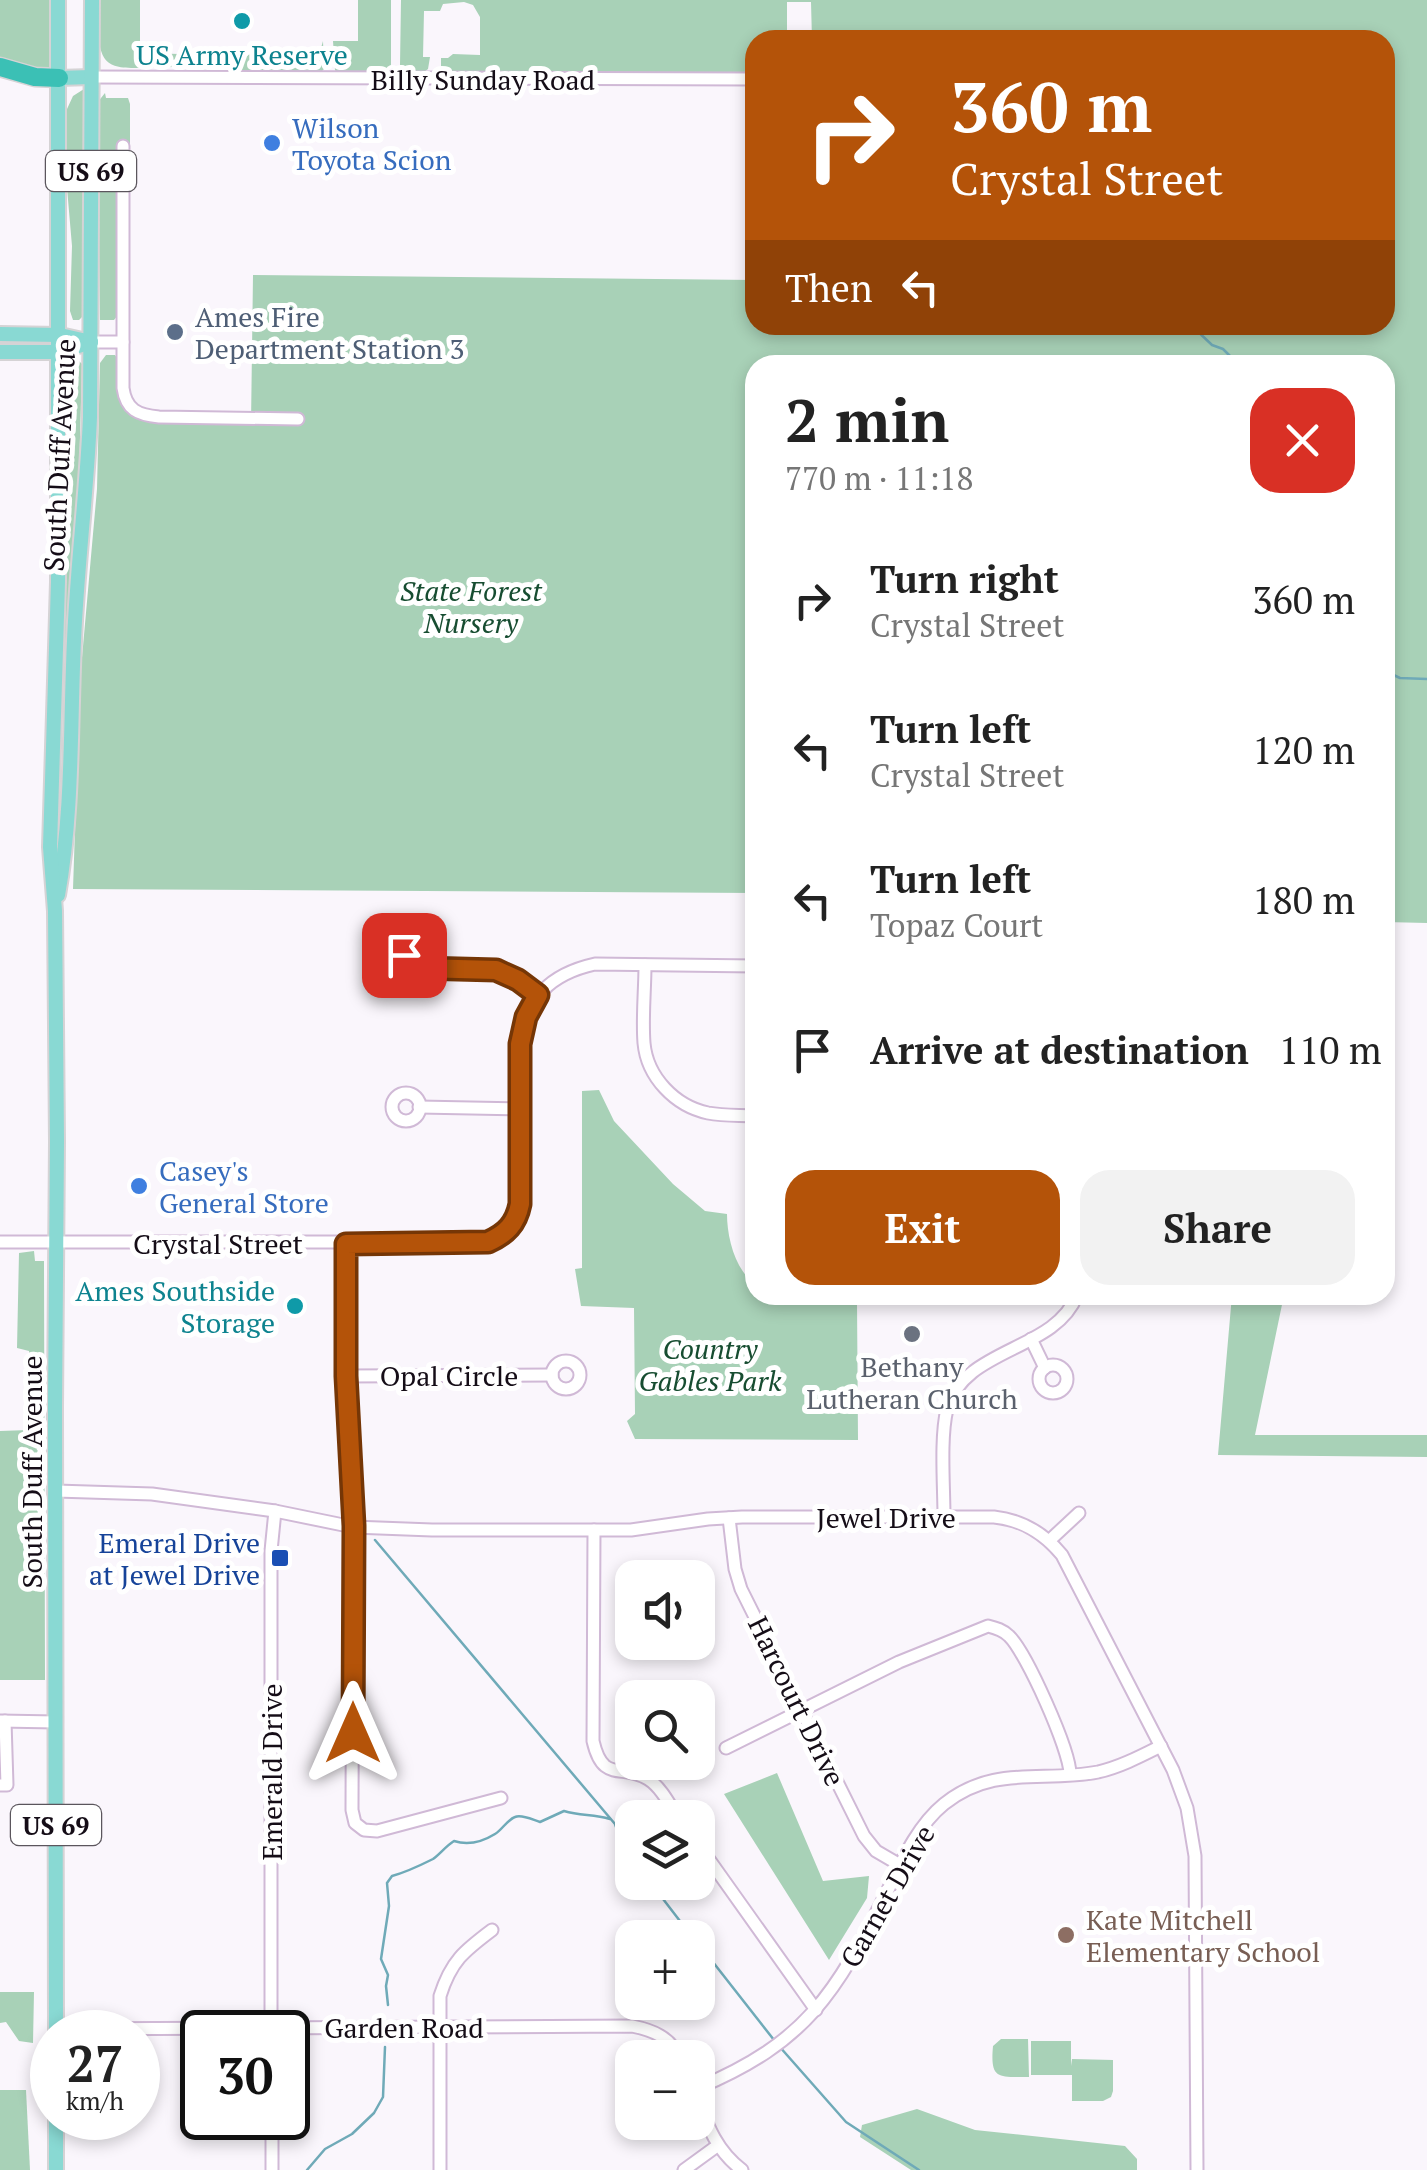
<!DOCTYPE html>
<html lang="en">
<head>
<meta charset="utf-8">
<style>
  :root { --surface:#fff; --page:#f2f2f2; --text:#222; --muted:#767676; --accent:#b45309 }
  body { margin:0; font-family:"PT Serif",serif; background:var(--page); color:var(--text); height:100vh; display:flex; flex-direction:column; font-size:38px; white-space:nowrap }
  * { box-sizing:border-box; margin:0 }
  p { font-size:32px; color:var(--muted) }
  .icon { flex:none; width:55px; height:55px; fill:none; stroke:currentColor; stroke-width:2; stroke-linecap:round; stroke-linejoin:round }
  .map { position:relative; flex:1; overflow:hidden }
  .side { position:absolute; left:745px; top:355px; width:650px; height:950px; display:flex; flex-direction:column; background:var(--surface); border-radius:30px; box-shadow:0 5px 15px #0003 }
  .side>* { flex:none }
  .banner { position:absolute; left:745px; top:30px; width:650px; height:305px; border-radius:30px; box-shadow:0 5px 15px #0003; background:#b45309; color:#fff; overflow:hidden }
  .controls { position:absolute; left:615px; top:1560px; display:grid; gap:20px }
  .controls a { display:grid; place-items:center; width:100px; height:100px; border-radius:20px; background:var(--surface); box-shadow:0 5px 15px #0003; font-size:50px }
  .speed { position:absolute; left:30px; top:2010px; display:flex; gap:20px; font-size:50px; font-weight:700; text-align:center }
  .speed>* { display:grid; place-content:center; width:130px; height:130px; border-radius:50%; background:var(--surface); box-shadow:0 5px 15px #0003; line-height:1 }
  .speed small { font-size:25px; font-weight:400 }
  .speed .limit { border:5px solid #111; border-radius:15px; background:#fff; color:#111 }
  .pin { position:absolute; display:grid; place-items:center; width:85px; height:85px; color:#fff; margin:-42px; border-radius:20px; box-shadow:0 5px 15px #0006 }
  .me { position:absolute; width:110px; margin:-55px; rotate:0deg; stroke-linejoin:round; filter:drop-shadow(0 0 8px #0008) }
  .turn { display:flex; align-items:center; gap:35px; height:210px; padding:0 40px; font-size:45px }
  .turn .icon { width:130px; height:130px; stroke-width:2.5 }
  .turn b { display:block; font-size:70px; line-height:85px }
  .then { display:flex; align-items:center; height:95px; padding:0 40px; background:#0003; gap:20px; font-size:38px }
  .round { display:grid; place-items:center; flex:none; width:105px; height:105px; border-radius:30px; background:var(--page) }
  .overview { display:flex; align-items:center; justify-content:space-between; height:170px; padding:0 40px }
  h1 { font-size:60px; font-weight:700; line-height:75px }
  .action { display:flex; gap:20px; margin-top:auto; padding:20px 40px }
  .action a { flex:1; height:115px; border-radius:30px; background:var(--accent); color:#fff; font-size:40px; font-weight:700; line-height:115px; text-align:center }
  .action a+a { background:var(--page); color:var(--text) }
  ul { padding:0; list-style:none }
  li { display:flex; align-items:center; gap:30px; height:150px; padding:0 40px }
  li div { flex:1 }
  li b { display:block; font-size:38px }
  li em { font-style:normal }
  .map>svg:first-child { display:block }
  .green { fill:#a8d1b7 }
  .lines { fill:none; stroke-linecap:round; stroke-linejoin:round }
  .stream { stroke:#6faab8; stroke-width:2.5 }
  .minor-casing { stroke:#d0b9d6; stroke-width:15 }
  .major-casing { stroke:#d5d3d5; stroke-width:18 }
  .highway-casing { stroke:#d5d3d5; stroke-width:21 }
  .minor { stroke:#fff; stroke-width:11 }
  .major { stroke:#89d9d3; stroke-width:14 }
  .highway { stroke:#3bc0b5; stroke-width:18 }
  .route-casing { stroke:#753606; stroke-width:25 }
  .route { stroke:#b45309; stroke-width:18 }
  .culture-dot { fill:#0f9aa8; stroke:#fff; stroke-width:4 }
  .shop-dot { fill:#3f7fe0; stroke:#fff; stroke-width:4 }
  .service-dot { fill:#5c6f8a; stroke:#fff; stroke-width:4 }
  .worship-dot { fill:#6b7280; stroke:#fff; stroke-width:4 }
  .transit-dot { fill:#1a4fb4; stroke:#fff; stroke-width:4 }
  .education-dot { fill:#8d6e63; stroke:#fff; stroke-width:4 }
  .labels { text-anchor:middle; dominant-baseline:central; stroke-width:10; stroke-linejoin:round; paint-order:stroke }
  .shield { fill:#fff; stroke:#5b565d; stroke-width:2.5 }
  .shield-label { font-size:25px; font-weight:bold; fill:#150d17 }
  .culture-label { font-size:28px; fill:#0d838f; stroke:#fff }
  .street-label { font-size:28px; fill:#150d17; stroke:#fff }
  .shop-label { font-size:28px; fill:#366cbe; stroke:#fff; text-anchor:start }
  .service-label { font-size:28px; fill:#4e5e75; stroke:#fff; text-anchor:start }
  .park-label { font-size:28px; font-style:italic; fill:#174d31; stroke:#fff }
  .worship-label { font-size:28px; fill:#5b616d; stroke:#fff }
  .transit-label { font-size:28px; fill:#164399; stroke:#fff; text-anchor:end }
  .education-label { font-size:28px; fill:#785e54; stroke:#fff; text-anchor:start }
</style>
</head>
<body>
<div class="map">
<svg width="1427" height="2170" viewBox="0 0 1427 2170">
  <rect width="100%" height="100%" fill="#faf6fc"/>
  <g class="green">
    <path d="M0,0H49L50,71L0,59Z"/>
    <path d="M98,0H140V53L180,54L178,67C107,67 96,81 98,0Z"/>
    <path d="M358,0H391V65L385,71L337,73L335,70L333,41H358Z"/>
    <path d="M401,0H1427V923L1385,922V365H755V893L73,889L80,680L97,489L100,363L106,355H115L117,358C120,378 114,397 129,412L251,423L253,275L755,280V325H1385V40H812L811,2H787V40H755V74L445,73L441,71V58H448L453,54L480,55V17L473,5L464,2L443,4L440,11H424L423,57H430L428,69L424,72H404L400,65Z"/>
    <path d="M323,41L324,69L321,72H231L189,68V54L319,55Z"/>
    <path d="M84,89V305L82,317L79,320H73L70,311L72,246L67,188V109L73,96Z"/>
    <path d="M105,93L106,98H128L130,104V171H127L117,145L118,315L114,320H100L97,103Z"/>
    <path d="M77,359L82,364L79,475L67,645H63L67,375L70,366Z"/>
    <path d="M599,1090L614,1121L673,1184L705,1211L727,1214C727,1237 735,1270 755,1284V1295H780L790,1300L857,1302L858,1440L635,1439L627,1421L635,1414L634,1308L581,1306L575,1269L582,1268V1091Z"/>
    <path d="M34,1251L35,1261H44L45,1680H0V1431L29,1430V1351L17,1348L19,1253Z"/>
    <path d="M1232,1295H1284L1255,1435H1427V1457L1218,1455Z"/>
    <path d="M777,1773L823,1881L869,1876L867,1898L829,1960L724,1794Z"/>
    <path d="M0,1992H34L33,2043L19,2041L6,2022L0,2023Z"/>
    <path d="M1001,2039H1028L1029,2077C998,2077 990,2080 993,2046Z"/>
    <path d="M1031,2041H1071V2066L1072,2059L1113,2060V2091L1111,2097L1103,2101H1072V2075H1031Z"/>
    <path d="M0,2090H26L30,2170H0Z"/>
    <path d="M917,2109L975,2130L1125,2146L1137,2159V2170H911L860,2137L862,2125Z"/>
  </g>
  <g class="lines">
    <g class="stream">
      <path d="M1191,325L1212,345L1223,349L1239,365"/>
      <path d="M1385,671L1400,678L1427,679"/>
      <path d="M375,1540L615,1824L624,1849L632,1859"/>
      <path d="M650,1882L693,1938"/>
      <path d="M698,1943L774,2040"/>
      <path d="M388,2005L386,1986L388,1975L381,1959L389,1906L387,1883L392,1876C407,1872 419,1866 433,1859C440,1854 446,1846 454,1841C469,1846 482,1842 495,1834C502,1830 507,1820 515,1817C522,1814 533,1820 540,1822L564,1811C581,1816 593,1814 610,1819"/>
      <path d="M779,2046L846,2122L919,2170"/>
      <path d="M307,2170L325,2149L352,2134L374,2113L383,2097L385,2047"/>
    </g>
    <defs>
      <g id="minor">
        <path d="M91,77L755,79"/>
        <path d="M123,146V388C126,410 138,415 159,417L298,419"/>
        <path d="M91,342H123"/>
        <circle cx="406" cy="968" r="13"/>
        <path d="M645,965C645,990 642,1017 644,1043C647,1077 675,1106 708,1113C724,1116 739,1115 755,1116"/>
        <path d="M420,968L496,971L518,981L538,995"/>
        <circle cx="406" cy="1107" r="14"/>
        <path d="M419,1107L520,1109"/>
        <path d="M0,1242H487L507,1231L518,1212L520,1044C526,998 550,974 595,964L755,966"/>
        <path d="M346,1243L345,1364L353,1527L352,1810L355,1823L364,1830L377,1831L501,1798"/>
        <path d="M1031,1339L1045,1368"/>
        <circle cx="566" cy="1375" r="14"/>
        <circle cx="1053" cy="1379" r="14"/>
        <path d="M346,1376L552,1375"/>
        <path d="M56,1491L152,1494L275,1511L353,1527L432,1530H631L708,1519L742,1517H994C1023,1520 1044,1533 1062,1555L1173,1770L1187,1808L1195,1856L1197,2170"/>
        <path d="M944,1517C944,1486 940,1438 947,1409C964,1347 1055,1352 1077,1295"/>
        <path d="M729,1518L735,1569L741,1589L864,1836L876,1851L900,1865"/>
        <path d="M594,1530L593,1741C603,1784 621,1763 648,1779C661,1787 670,1805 678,1818"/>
        <path d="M1050,1540L1079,1513"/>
        <path d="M0,1721L56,1722"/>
        <path d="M726,1748L899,1662L988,1626C996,1628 1003,1630 1009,1636C1026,1652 1070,1750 1070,1774"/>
        <path d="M0,1785H7L5,1721"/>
        <path d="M698,1844L816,2010"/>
        <path d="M56,2029L632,2026C652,2030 671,2037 679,2058"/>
        <path d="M271,2031V1551L275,1511"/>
        <path d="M698,2088C807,2042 835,1994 887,1892C902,1861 917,1826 944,1804C994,1764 1043,1783 1098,1772C1120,1767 1141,1756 1161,1746"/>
        <path d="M698,2100C708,2127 717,2151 742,2170"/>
        <path d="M272,2118V2170"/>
        <path d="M440,2170V1996C451,1961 464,1951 492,1930"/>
        <path d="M684,2170L717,2146"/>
      </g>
      <g id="major">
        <path d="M59,78L91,77"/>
        <path d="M0,334L60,335L91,342"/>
        <path d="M0,352H59L91,342"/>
        <path d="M58,895C73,812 70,725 74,641C77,566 87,492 90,417L92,0"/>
        <path d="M56,2032L55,1407L57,1141L55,911L50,847L58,582V0"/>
        <path d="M56,2118V2170"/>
      </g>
      <path id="highway" d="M0,67L35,77L59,78"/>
    </defs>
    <use href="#minor" class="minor-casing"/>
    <use href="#major" class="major-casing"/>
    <use href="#highway" class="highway-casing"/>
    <use href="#minor" class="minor"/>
    <use href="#major" class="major"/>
    <use href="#highway" class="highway"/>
  </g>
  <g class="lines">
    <defs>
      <path id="route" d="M353,1733L354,1526L346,1376V1244L488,1242C506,1234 516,1224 520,1204V1044L526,1017L538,995L518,980L496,970L420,968L417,960L404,955"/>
    </defs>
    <use href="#route" class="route-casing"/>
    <use href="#route" class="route"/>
  </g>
  <g class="culture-dot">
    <circle cx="242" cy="21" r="10"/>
    <circle cx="295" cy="1306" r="10"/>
  </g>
  <g class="shop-dot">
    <circle cx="272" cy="143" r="10"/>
    <circle cx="139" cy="1186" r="10"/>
  </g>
  <circle class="service-dot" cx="175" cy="332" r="10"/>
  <circle class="worship-dot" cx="912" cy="1334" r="10"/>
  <rect class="transit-dot" x="270" y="1548" width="20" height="20" rx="5"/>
  <circle class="education-dot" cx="1066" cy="1935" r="10"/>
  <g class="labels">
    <g class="shield">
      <rect x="46" y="151" width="90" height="40" rx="8"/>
      <rect x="11" y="1805" width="90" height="40" rx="8"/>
    </g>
    <g class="shield-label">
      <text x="91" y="171">US 69</text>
      <text x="56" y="1825">US 69</text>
    </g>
    <g class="culture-label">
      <text x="242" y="54">US Army Reserve</text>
      <text x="275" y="1290" text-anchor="end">Ames Southside<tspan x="275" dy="32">Storage</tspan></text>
    </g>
    <g class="street-label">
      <text x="483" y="79">Billy Sunday Road</text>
      <text transform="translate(59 455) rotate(-87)">South Duff Avenue</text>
      <text x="218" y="1243">Crystal Street</text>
      <text x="449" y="1375">Opal Circle</text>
      <text transform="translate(31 1472) rotate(-90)">South Duff Avenue</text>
      <text x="886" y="1517">Jewel Drive</text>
      <text transform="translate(797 1701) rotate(64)">Harcourt Drive</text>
      <text transform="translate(271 1772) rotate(-90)">Emerald Drive</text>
      <text transform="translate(887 1896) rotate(-60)">Garnet Drive</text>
      <text x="404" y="2027">Garden Road</text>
    </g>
    <g class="shop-label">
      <text x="292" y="127">Wilson<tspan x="292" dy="32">Toyota Scion</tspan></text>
      <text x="159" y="1170">Casey's<tspan x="159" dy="32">General Store</tspan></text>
    </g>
    <g class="service-label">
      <text x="195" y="316">Ames Fire<tspan x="195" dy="32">Department Station 3</tspan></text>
    </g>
    <g class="park-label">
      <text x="471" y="590">State Forest<tspan x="471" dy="32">Nursery</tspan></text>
      <text x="710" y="1348">Country<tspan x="710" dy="32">Gables Park</tspan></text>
    </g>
    <g class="worship-label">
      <text x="912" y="1366">Bethany<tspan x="912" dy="32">Lutheran Church</tspan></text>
    </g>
    <g class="transit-label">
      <text x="260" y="1542">Emeral Drive<tspan x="260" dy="32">at Jewel Drive</tspan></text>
    </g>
    <g class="education-label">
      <text x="1086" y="1919">Kate Mitchell<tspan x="1086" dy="32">Elementary School</tspan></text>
    </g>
  </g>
</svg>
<div class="controls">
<a><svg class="icon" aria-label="sound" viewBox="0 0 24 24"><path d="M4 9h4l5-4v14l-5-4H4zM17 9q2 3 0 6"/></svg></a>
<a><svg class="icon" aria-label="search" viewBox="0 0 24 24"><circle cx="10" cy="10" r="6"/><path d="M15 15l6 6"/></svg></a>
<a><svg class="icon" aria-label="layers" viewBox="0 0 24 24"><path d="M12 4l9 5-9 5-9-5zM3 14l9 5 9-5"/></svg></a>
<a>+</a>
<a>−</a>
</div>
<div class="speed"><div>27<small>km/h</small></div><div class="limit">30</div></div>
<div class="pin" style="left:404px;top:955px;background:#d93025"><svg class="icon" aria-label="arrive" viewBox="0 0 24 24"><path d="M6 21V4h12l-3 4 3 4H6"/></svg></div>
<svg class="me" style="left:353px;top:1733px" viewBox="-20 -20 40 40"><path d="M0-17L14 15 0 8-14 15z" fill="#b45309" stroke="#fff" stroke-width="4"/></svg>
<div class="banner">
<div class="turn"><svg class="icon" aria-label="right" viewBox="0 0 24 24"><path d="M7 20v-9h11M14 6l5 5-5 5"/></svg><div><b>360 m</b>Crystal Street</div></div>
<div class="then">Then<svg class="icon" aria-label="left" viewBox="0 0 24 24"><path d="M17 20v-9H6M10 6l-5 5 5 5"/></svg></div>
</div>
<section class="side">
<div class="overview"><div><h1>2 min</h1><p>770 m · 11:18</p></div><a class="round" style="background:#d93025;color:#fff"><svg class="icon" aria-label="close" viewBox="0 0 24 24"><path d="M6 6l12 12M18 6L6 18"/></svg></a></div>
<ul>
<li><svg class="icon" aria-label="right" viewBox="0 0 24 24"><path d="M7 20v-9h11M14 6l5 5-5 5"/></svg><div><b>Turn right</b><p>Crystal Street</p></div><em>360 m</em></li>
<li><svg class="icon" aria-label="left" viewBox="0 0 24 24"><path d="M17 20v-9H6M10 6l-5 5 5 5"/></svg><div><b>Turn left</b><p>Crystal Street</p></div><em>120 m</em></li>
<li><svg class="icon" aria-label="left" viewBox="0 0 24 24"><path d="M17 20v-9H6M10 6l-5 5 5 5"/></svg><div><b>Turn left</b><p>Topaz Court</p></div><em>180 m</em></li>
<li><svg class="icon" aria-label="arrive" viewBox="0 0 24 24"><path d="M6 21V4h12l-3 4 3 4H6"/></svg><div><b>Arrive at destination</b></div><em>110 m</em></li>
</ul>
<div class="action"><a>Exit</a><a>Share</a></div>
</section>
</div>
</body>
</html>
